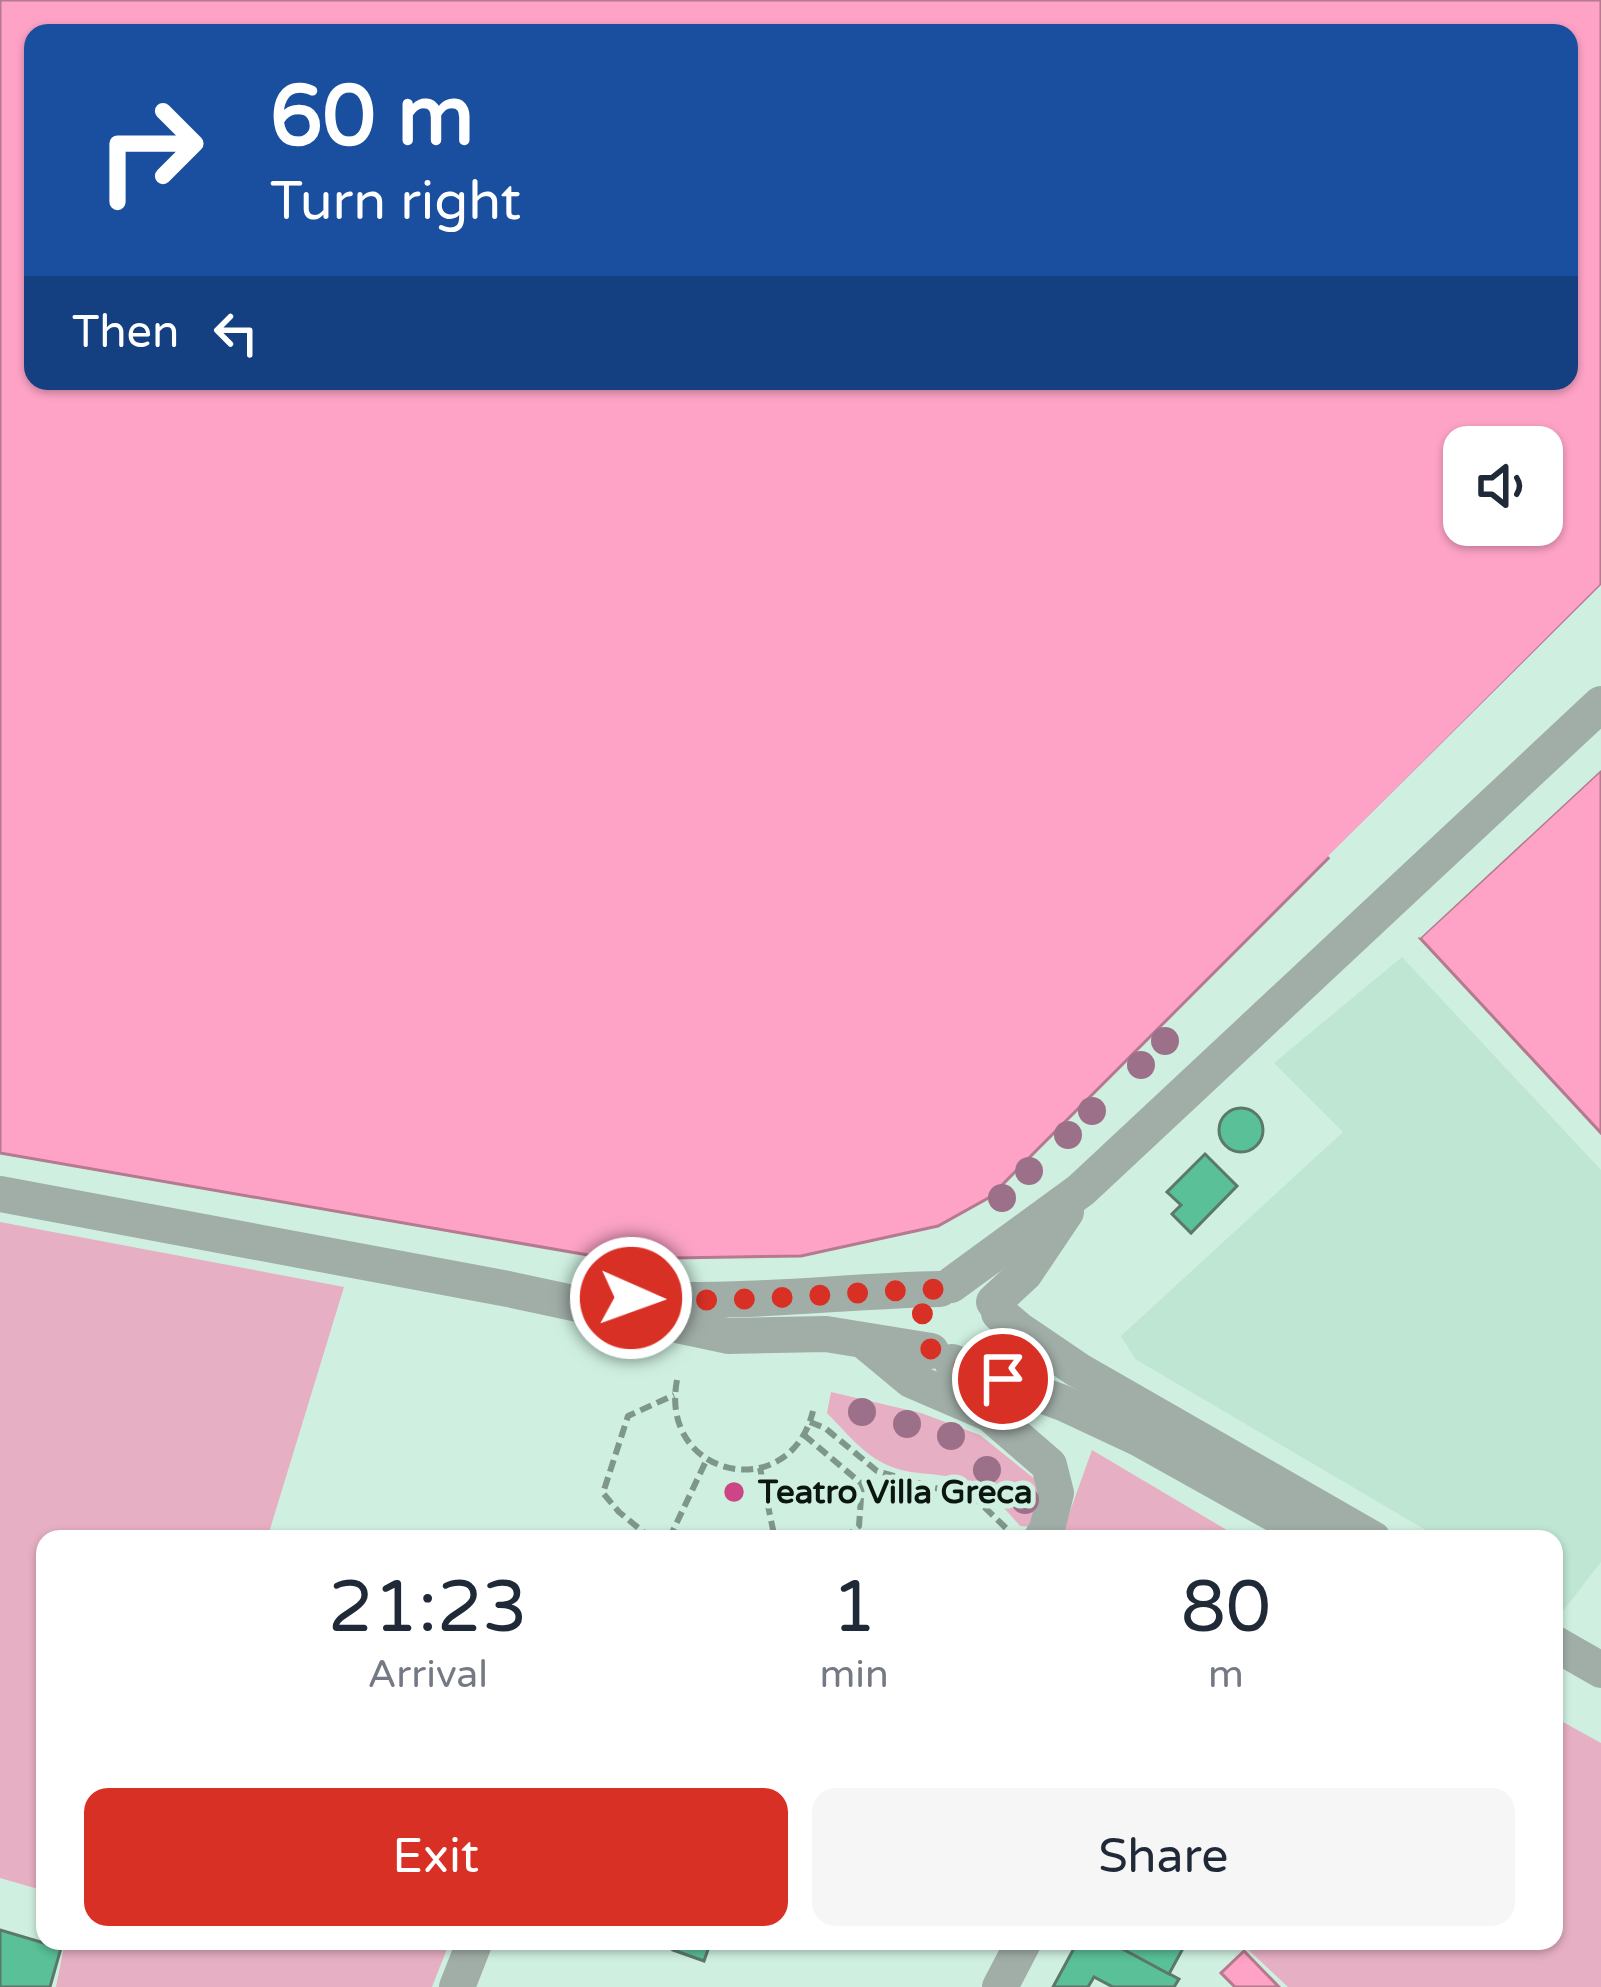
<!DOCTYPE html>
<html lang="en">
<head>
<meta charset="utf-8">
<style>
  :root { --surface:#fff; --page:#f6f6f7; --text:#1f2937; --muted:#747a83; --accent:#d93025 }
  body { margin:0; font-family:"Varela Round",sans-serif; background:var(--page); color:var(--text); height:100vh; display:flex; flex-direction:column; font-size:45px; white-space:nowrap }
  * { box-sizing:border-box; margin:0 }
  p { font-size:39px; color:var(--muted) }
  .icon { flex:none; width:66px; height:66px; fill:none; stroke:currentColor; stroke-width:2; stroke-linecap:round; stroke-linejoin:round }
  .map { position:relative; flex:1; overflow:hidden }
  .panel { position:absolute; left:36px; top:1530px; width:1527px; height:420px; display:flex; flex-direction:column; background:var(--surface); border-radius:24px; box-shadow:0 3px 9px #0004 }
  .panel>* { flex:none }
  .banner { position:absolute; left:24px; top:24px; width:1554px; height:366px; border-radius:24px; box-shadow:0 3px 9px #0004; background:#1a4fa0; color:#fff; overflow:hidden }
  .buttons { position:absolute; left:1443px; top:426px; display:grid; gap:24px }
  .buttons a { display:grid; place-items:center; width:120px; height:120px; border-radius:24px; background:var(--surface); box-shadow:0 3px 9px #0004; font-size:60px }
  .pin { position:absolute; display:grid; place-items:center; width:102px; height:102px; color:#fff; margin:-51px; border:6px solid #fff; border-radius:50%; box-shadow:0 3px 12px #0007 }
  .me { position:absolute; width:132px; margin:-66px; rotate:92deg; stroke-linejoin:round; filter:drop-shadow(0 0 9px #0008) }
  .turn { display:flex; align-items:center; gap:42px; height:252px; padding:0 48px; font-size:54px }
  .turn .icon { width:156px; height:156px; stroke-width:2.5 }
  .turn b { display:block; font-size:84px; line-height:102px }
  .then { display:flex; align-items:center; height:114px; padding:0 48px; background:#0003; gap:24px; font-size:45px }
  .eta { display:flex; justify-content:space-evenly; align-items:center; height:204px; text-align:center }
  .eta b { font-size:72px; font-weight:600; line-height:84px }
  .cta { display:flex; gap:24px; margin-top:auto; padding:24px 48px }
  .cta a { flex:1; height:138px; border-radius:24px; background:var(--accent); color:#fff; font-size:48px; font-weight:600; line-height:138px; text-align:center }
  .cta a+a { background:var(--page); color:var(--text) }
  .map>svg:first-child { display:block }
  .built { fill:#bee6d3 }
  .green { fill:#e7afc3 }
  .water { fill:#fea3c6; stroke:#b57990; stroke-width:3; fill-rule:evenodd }
  .pier { fill:#cff0e0 }
  .building { fill:#59c097; stroke:#5b786b; stroke-width:3 }
  .lines { fill:none; stroke-linecap:round; stroke-linejoin:round }
  .path { stroke:#7e968b; stroke-width:6; stroke-dasharray:12 6; stroke-linecap:butt }
  .minor { stroke:#a1aea8; stroke-width:36 }
  .tree { fill:#9c7089 }
  .route { stroke:#d93025; stroke-width:21; stroke-dasharray:0 37.8 }
  .poi-dot { fill:#cc4584; stroke:#cff0e0; stroke-width:4.5 }
  .labels { text-anchor:middle; dominant-baseline:central; stroke-width:10; stroke-linejoin:round; paint-order:stroke }
  .poi-label { font-size:33px; font-weight:bold; fill:#0b1611; stroke:#cff0e0; text-anchor:start }
</style>
</head>
<body>
<div class="map">
<svg width="1601" height="1987" viewBox="0 0 1601 1987">
  <rect width="100%" height="100%" fill="#cff0e0"/>
  <path class="built" d="M1402,957L1601,1170V1562L1563,1611L1554,1605V1539H1441L1135,1359L1121,1336L1343,1132L1274,1063Z"/>
  <g class="green">
    <path d="M0,1222L344,1287L267,1539H45V1891L0,1878Z"/>
    <path d="M831,1392L921,1413L980,1435L1041,1484L1034,1527L1020,1526C1003,1506 986,1487 960,1479C936,1472 909,1476 885,1464C862,1453 845,1431 827,1413Z"/>
    <path d="M1092,1450L1242,1539H1060Z"/>
    <path d="M1554,1717L1601,1743V1987H1288L1239,1941H1554Z"/>
    <path d="M65,1941H450L432,1987H56Z"/>
  </g>
  <g class="water">
    <path d="M0,0H1601V585L990,1197L938,1226L801,1256L611,1259L0,1153ZM33,33H1569V381H33ZM1464,447H1542V525H1464Z"/>
    <path d="M1601,770V1133L1420,938Z"/>
    <path d="M1244,1951L1279,1987H1235L1221,1973Z"/>
  </g>
  <g class="pier">
    <path d="M1601,585V593L1332,860L1328,856Z"/>
    <path d="M1601,764V770L1420,938L1416,934Z"/>
  </g>
  <g class="building">
    <circle cx="1241" cy="1130" r="22"/>
    <path d="M1205,1154L1237,1186L1191,1233L1172,1214L1181,1205L1167,1192Z"/>
    <path d="M0,1930L61,1948L50,1987H0Z"/>
    <path d="M676,1941H711L704,1961L673,1950Z"/>
    <path d="M1078,1941H1108L1179,1979L1174,1987H1113L1094,1977L1088,1987H1053Z"/>
    <path d="M1108,1941H1187L1169,1974Z"/>
  </g>
  <g class="lines">
    <g class="path">
      <path d="M677,1380C658,1478 790,1506 813,1411"/>
      <path d="M810,1422L825,1428L877,1471L977,1500L1009,1531"/>
      <path d="M804,1435L862,1484L859,1526L844,1539"/>
      <path d="M760,1468L775,1539"/>
      <path d="M652,1539L619,1512L603,1493L628,1416L674,1395"/>
      <path d="M669,1539L706,1461"/>
    </g>
    <g class="minor">
      <path d="M0,1194L508,1289L728,1336L826,1334L931,1351"/>
      <path d="M951,1285L1081,1190L1601,704"/>
      <path d="M637,1298C739,1305 839,1291 940,1289"/>
      <path d="M994,1302L1025,1273L1066,1212"/>
      <path d="M999,1313L1019,1330L1078,1370L1373,1539"/>
      <path d="M864,1341L911,1380L990,1414L1049,1465L1056,1493L1047,1529L1041,1539"/>
      <path d="M952,1362L1063,1403L1140,1439L1319,1539"/>
      <path d="M1554,1643L1601,1670"/>
      <path d="M457,1987L475,1941"/>
      <path d="M1000,1987L1024,1941"/>
    </g>
  </g>
  <g class="tree">
    <circle cx="1165" cy="1041" r="14"/>
    <circle cx="1141" cy="1065" r="14"/>
    <circle cx="1092" cy="1111" r="14"/>
    <circle cx="1068" cy="1135" r="14"/>
    <circle cx="1029" cy="1171" r="14"/>
    <circle cx="1002" cy="1198" r="14"/>
    <circle cx="862" cy="1412" r="14"/>
    <circle cx="907" cy="1424" r="14"/>
    <circle cx="951" cy="1436" r="14"/>
    <circle cx="987" cy="1470" r="14"/>
    <circle cx="1025" cy="1500" r="14"/>
  </g>
  <g class="lines">
    <path class="route" d="M631,1298C734,1305 837,1292 940,1289C929,1298 922,1308 921,1322C919,1363 974,1369 1003,1379"/>
  </g>
  <circle class="poi-dot" cx="734" cy="1492" r="12"/>
  <g class="labels">
    <g class="poi-label">
      <text x="758" y="1492">Teatro Villa Greca</text>
    </g>
  </g>
</svg>
<div class="buttons">
<a><svg class="icon" aria-label="sound" viewBox="0 0 24 24"><path d="M4 9h4l5-4v14l-5-4H4zM17 9q2 3 0 6"/></svg></a>
</div>
<div class="pin" style="left:1003px;top:1379px;background:#d93025"><svg class="icon" aria-label="arrive" viewBox="0 0 24 24"><path d="M6 21V4h12l-3 4 3 4H6"/></svg></div>
<svg class="me" style="left:631px;top:1298px" viewBox="-20 -20 40 40"><circle r="17" fill="#d93025" stroke="#fff" stroke-width="3"/><path d="M0-11L8 9 0 5-8 9z" fill="#fff"/></svg>
<div class="banner">
<div class="turn"><svg class="icon" aria-label="right" viewBox="0 0 24 24"><path d="M7 20v-9h11M14 6l5 5-5 5"/></svg><div><b>60 m</b>Turn right</div></div>
<div class="then">Then<svg class="icon" aria-label="left" viewBox="0 0 24 24"><path d="M17 20v-9H6M10 6l-5 5 5 5"/></svg></div>
</div>
<section class="panel">
<div class="eta">
<div><b>21:23</b><p>Arrival</p></div>
<div><b>1</b><p>min</p></div>
<div><b>80</b><p>m</p></div>
</div>
<div class="cta"><a>Exit</a><a>Share</a></div>
</section>
</div>
</body>
</html>
